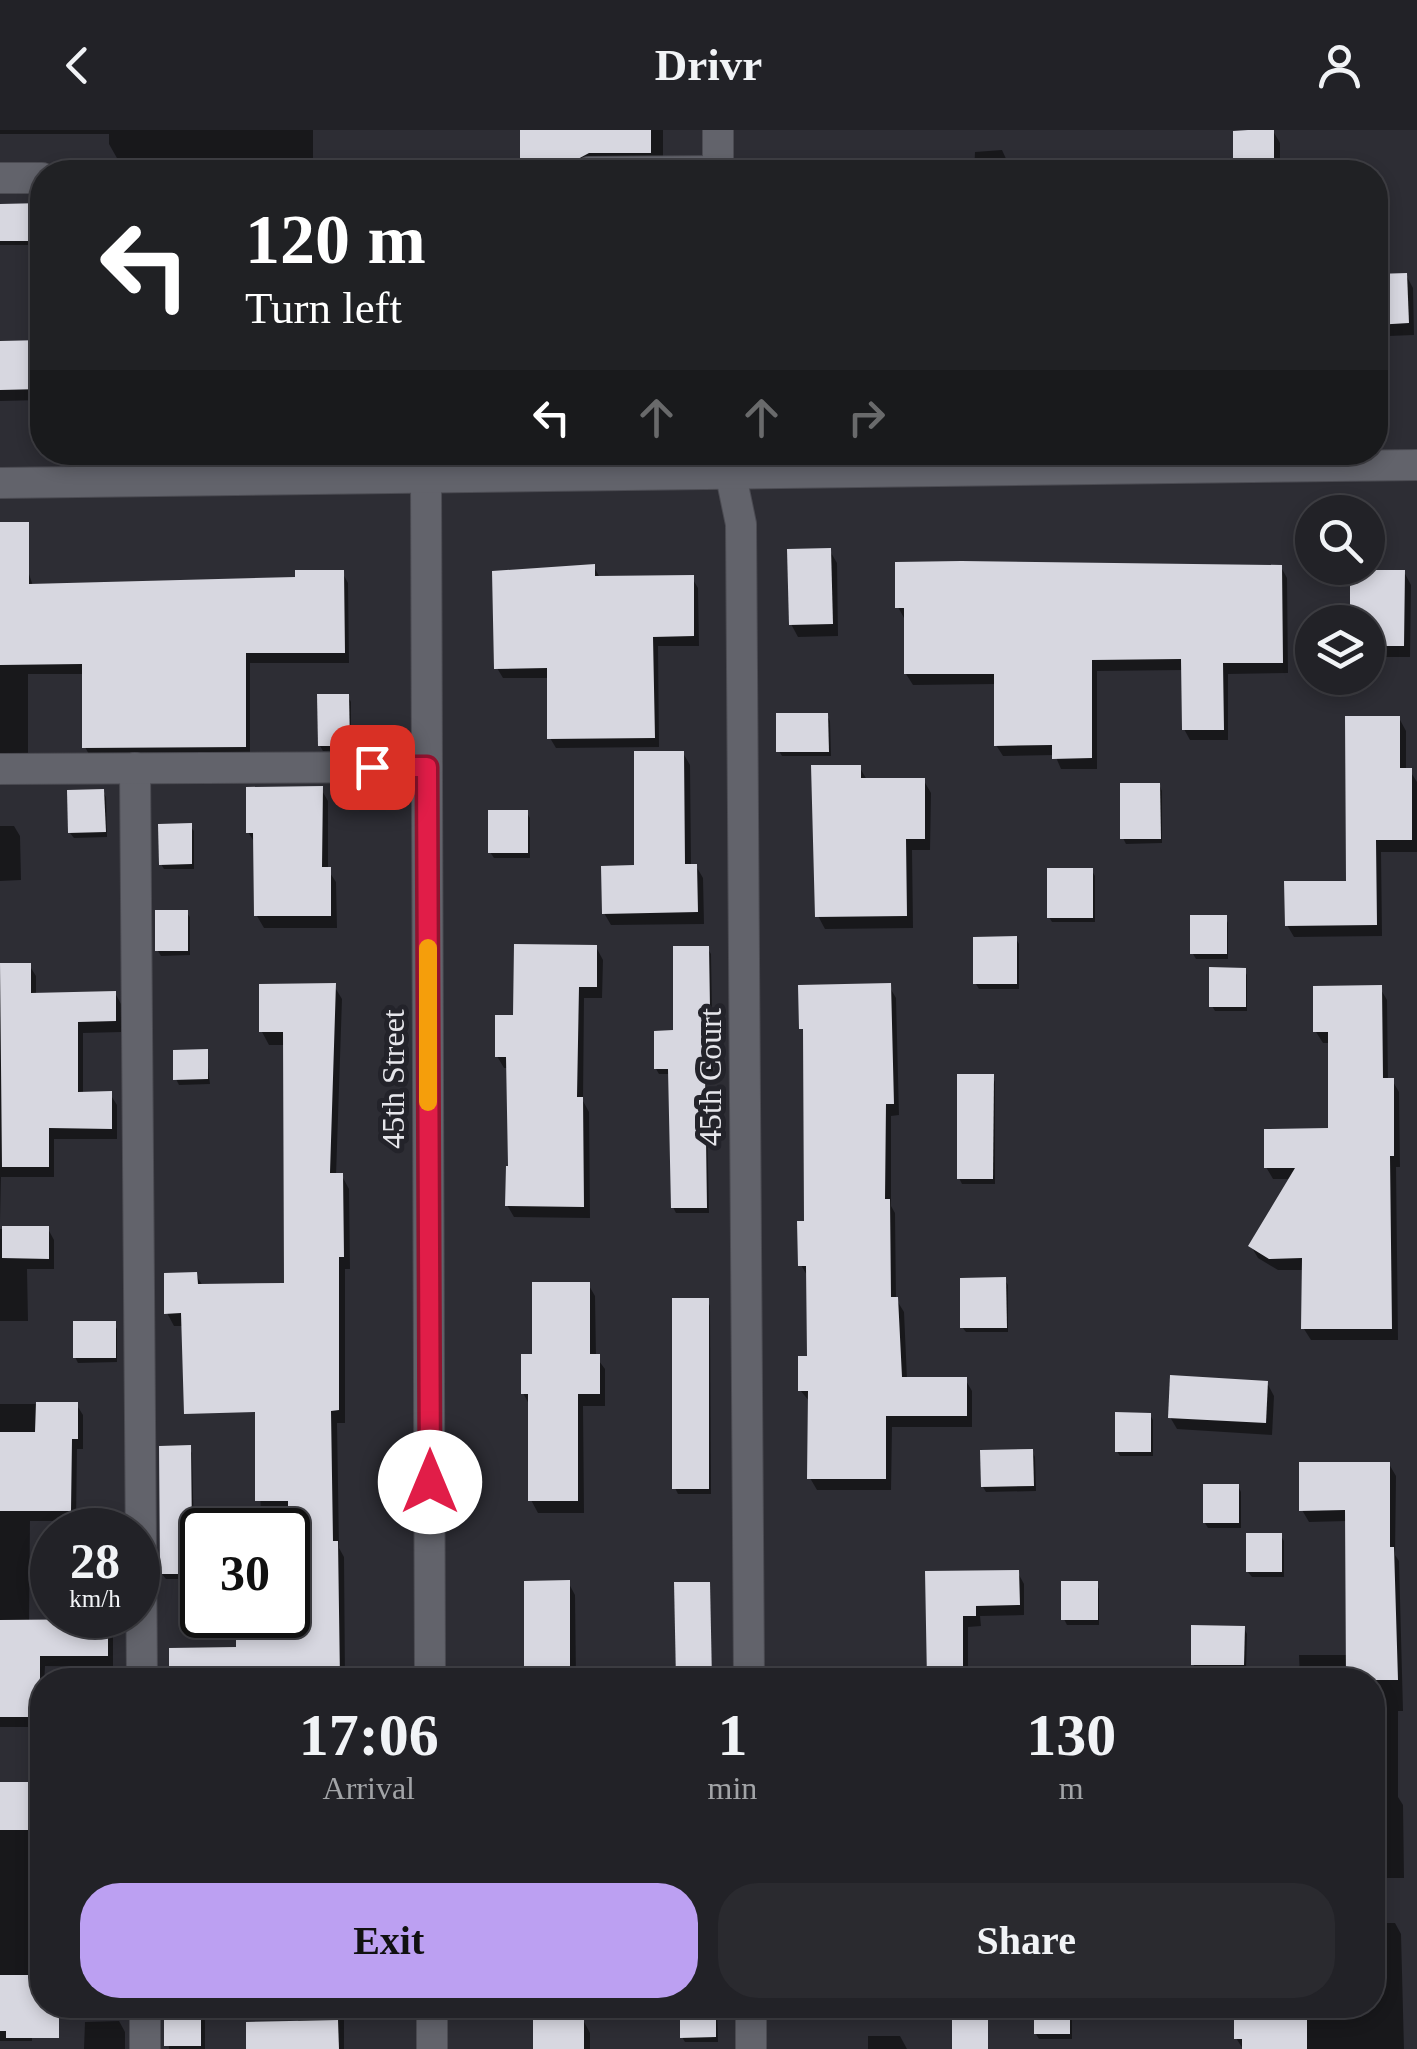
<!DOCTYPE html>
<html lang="en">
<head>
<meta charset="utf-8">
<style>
  :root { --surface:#222227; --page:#2a2a2f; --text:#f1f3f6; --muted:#a2a4a7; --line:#3f3f44; --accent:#bca0f2 }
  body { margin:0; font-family:"Times New Roman",serif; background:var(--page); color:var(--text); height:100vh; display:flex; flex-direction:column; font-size:38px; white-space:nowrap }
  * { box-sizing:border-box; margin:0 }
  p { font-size:32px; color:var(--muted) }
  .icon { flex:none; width:55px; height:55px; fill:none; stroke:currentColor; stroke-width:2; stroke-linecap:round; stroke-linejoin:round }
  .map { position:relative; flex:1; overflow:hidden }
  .sheet { position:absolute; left:30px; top:1538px; width:1355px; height:350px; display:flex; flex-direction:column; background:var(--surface); border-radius:40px; box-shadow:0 5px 15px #0003,0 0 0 2px var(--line) }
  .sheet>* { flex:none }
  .guide { position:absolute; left:30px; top:30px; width:1358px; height:305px; border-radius:40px; box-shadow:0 5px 15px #0003,0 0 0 2px var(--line); background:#202124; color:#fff; overflow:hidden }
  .fabs { position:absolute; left:1295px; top:365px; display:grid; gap:20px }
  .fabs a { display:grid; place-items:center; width:90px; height:90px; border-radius:50%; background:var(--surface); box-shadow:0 5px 15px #0003,0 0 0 2px var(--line); font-size:50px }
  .speed { position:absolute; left:30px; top:1378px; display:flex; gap:20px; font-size:50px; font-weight:700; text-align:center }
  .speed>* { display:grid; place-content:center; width:130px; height:130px; border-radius:50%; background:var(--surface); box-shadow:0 5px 15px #0003,0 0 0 2px var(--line); line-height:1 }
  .speed small { font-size:25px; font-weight:400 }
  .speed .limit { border:5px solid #111; border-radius:15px; background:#fff; color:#111 }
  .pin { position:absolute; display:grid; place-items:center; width:85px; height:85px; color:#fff; margin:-42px; border-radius:20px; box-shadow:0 5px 15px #0006 }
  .me { position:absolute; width:110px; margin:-55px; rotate:0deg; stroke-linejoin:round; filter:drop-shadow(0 0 8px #0008) }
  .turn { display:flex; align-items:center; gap:35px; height:210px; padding:0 50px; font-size:45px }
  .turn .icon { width:130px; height:130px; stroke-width:2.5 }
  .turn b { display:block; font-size:70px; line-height:85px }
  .lanes { display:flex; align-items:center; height:95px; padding:0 50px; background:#0003; justify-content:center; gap:50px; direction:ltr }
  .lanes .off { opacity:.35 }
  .eta { display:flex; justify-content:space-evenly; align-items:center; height:170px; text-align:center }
  .eta b { font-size:60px; font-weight:800; line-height:70px }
  .button { display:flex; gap:20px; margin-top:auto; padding:20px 50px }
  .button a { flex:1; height:115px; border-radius:40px; background:var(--accent); color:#111; font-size:40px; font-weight:800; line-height:115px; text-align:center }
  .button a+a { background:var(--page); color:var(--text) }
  header { display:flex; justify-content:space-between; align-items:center; height:130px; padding:0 50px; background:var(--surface); font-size:45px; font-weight:800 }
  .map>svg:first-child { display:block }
  .shadow { fill:#0007 }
  .building { fill:#d7d7e0 }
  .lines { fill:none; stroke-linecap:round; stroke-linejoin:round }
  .minor-casing { stroke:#4b4b52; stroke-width:32 }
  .minor { stroke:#62636b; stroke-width:30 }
  .route-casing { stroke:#92132f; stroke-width:25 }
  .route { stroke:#e11d48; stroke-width:18 }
  .slow { stroke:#f59e0b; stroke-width:18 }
  .labels { text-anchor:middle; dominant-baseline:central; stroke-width:10; stroke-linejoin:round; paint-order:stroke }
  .street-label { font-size:32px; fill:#e6e6eb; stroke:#23232a }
</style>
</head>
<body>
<header><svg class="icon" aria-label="back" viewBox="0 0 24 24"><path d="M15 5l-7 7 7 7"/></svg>Drivr<svg class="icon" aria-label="person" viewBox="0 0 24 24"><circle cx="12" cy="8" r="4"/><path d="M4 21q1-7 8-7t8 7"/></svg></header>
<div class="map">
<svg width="1417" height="1919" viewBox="0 0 1417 1919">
  <rect width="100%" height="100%" fill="#2d2d34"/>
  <g class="shadow">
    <path d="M0,0H313V37H279V42H140V37H122L109,14V4H0Z"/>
    <rect x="523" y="0" width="140" height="42"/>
    <path d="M1273,1L1280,13V42H1236L1235,3Z"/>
    <path d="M1002,20L1008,33L1088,36L1091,42H974L975,22Z"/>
    <path d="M42,73V115H0V75Z"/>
    <path d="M1406,145L1413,158L1414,205L1389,206L1390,236L1375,237V146Z"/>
    <path d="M0,211H42V270L0,271Z"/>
    <path d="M830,421L837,433L838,506L798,507L791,494Z"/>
    <path d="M594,437L600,448H692L698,458L699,516H658L659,617L556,618L550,608V548H503L497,538Z"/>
    <path d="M1281,437L1287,448L1288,543L1228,544V610H1190L1184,599L1183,540L1097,541V639H1061L1055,625L1003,626L996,615V554L913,555L906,544L904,488L898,477Z"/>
    <path d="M0,438H27L33,456L298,449L342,442L348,453L349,533H250V627L91,628L85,617V544H28V627H0Z"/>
    <path d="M1353,442H1404L1411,455L1410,527H1368V492H1353Z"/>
    <path d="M348,566L351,572V620L323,621L320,616Z"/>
    <path d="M827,586L830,591L831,626H782L779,621Z"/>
    <path d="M1399,588L1406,601V641H1410L1417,652V722H1381L1382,806L1294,807L1287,795L1348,753Z"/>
    <path d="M683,623L690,635L691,736H696L703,748L704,794L611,795L604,783L637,737Z"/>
    <path d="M860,638L867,650L924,651L931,663L930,720H912L913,798L825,799L818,786Z"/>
    <path d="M1159,655L1162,661V713L1126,714L1123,708Z"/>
    <path d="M321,659L328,671V740L336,752L337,798H264L257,786L256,715L248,702Z"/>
    <path d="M103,662L106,667L107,707L74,708L70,703Z"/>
    <path d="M527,683L530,688V728H494L490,722Z"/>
    <path d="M0,696H14L20,706L21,750L0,751Z"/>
    <path d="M190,696L194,701V739H164L161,734Z"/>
    <path d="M1092,741L1095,746V792H1052L1049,787Z"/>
    <path d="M186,782L190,787V825L161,826L158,821Z"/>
    <path d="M1225,787L1228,793V829H1196L1193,824Z"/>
    <path d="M1016,809L1019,814V859H979L976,854Z"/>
    <path d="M596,817L603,830L602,868H584L583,971L589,982L590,1088L514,1087L507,1075L511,1038L508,938H504L497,926L516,887Z"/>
    <path d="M708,819L711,824L713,944H706L709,1083H676L673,1077L671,944H659L656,939L675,903Z"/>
    <path d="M0,830V836L29,835L36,846V865L115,863L121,874V902L83,903V964H110L117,975V1009H54V1047H1L0,1091Z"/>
    <path d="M1244,840L1247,845V881H1215L1212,876Z"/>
    <path d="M334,856L342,869L336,1046H342L349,1059L350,1139H345V1293H337L339,1418L344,1427L345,1550H171L262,1509V1485H288V1400H261L259,1277L184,1196H174L167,1183L196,1145L203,1156H286L285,915H269L262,902Z"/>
    <path d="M889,856L896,868L899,985L891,986V1076L895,1083L896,1169L904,1182L907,1249H965L972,1261V1297H892L891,1360H817L810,1348V1272L800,1260L810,1229L808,1147L801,1135L807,1094L805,904L802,898Z"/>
    <path d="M1380,858L1387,870L1388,951L1392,950L1399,962L1400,1037H1396L1398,1210H1311L1304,1199V1140H1278L1258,1128L1251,1116L1291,1049H1273L1266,1037L1331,1001L1330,913H1323L1316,902Z"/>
    <path d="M206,921L210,954L179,955L176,949Z"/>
    <path d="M992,946L995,952V1054H962L959,1048Z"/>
    <path d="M0,1099H48L54,1110V1139H27L28,1191H0Z"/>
    <path d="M1005,1150L1008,1155V1202H966L962,1197Z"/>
    <path d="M588,1154L595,1166L596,1227L605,1239V1276H583L584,1383H538L531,1370L530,1276L523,1263L534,1227Z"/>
    <path d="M707,1170L710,1176L711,1364H678L675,1358Z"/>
    <path d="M114,1194L117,1199V1232L78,1233L75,1227Z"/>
    <path d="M1267,1253L1274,1266L1272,1305L1177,1299L1170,1287Z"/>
    <path d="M0,1274H76L83,1285V1319H77L76,1391H30L29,1492H106L113,1503V1537L45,1536L42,1597H0Z"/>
    <path d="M1150,1285L1153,1290V1326H1120L1117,1321Z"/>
    <path d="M189,1318L192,1323L194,1404H200L202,1408V1449H166L162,1444Z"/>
    <path d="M1032,1321L1035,1327L1036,1361L986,1362L983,1357Z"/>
    <path d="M1389,1334L1396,1346L1395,1425L1399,1431L1403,1581H1398V1667L1403,1675L1404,1748H1372V1550H1300L1299,1525H1348L1347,1391L1309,1392L1302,1380Z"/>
    <path d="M1238,1356L1241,1362V1398H1208L1205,1393Z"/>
    <path d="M1281,1406L1284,1411V1447H1252L1248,1442Z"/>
    <path d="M1018,1443L1024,1454V1485L980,1486L981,1496L968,1497V1550H929L928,1444Z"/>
    <path d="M568,1452L575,1465L576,1550H527Z"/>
    <path d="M1096,1454L1099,1459V1495H1067L1064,1489Z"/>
    <path d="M1244,1498L1247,1504L1246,1540L1196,1539L1193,1534Z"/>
    <path d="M0,1655H37L42,1665V1770H31L32,1911H0Z"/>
    <path d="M1372,1793H1395L1401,1804L1404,1919H1243L1236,1908L1237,1875H1372Z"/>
    <path d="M166,1875H344V1919H299L298,1880L210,1882L205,1885V1919H169Z"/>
    <path d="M535,1875H579V1890H583L590,1903V1919H535Z"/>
    <path d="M682,1875H717L718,1912H685L682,1907Z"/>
    <path d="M1036,1875H1072V1909H1039L1036,1904Z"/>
    <path d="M119,1891L125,1902V1919H84L85,1892Z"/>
    <path d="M868,1906H900L907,1919H868Z"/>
  </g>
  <g class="building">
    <path d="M520,0H651V23H589L576,30H520Z"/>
    <path d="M1248,0H1274V42H1233V1Z"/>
    <path d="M42,73V111H0V74Z"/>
    <path d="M1407,143L1409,193L1375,195V144Z"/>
    <path d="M42,210V259L0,260V211Z"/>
    <path d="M0,392H29V454L295,447V440H344L345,523H246V617L82,618V534L0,535Z"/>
    <path d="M831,418L833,494L789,495L787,419Z"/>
    <path d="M961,431L1282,435L1283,533H1223L1224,600H1182L1181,529L1092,530V628L1052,629V615L994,616V544H904V478H895V432Z"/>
    <path d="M595,434V446L694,445V506L653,507L655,608L547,609V538L494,539L492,441Z"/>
    <path d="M1350,440H1405L1404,516H1368V492H1350Z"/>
    <path d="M317,564H349L350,616H318Z"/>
    <path d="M776,583H828L829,622H776Z"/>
    <path d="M1345,586H1400V638H1412V710H1376L1377,795L1285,796L1284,751H1346Z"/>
    <path d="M634,621H684L685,734H697L698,782L602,784L601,736L634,735Z"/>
    <path d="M811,635H861V648H925V709H906L907,786L815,787Z"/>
    <path d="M1120,653H1160L1161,709H1120Z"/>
    <path d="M323,656L322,737H331V786H254L253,703H246V657Z"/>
    <path d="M104,659L106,702L68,703L67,660Z"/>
    <rect x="488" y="680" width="40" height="43"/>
    <path d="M192,693V734L159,735L158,694Z"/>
    <rect x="1047" y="738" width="46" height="50"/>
    <rect x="155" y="780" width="33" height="41"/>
    <rect x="1190" y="785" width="37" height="39"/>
    <path d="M1017,806V854H973V807Z"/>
    <path d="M514,814L597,815V857H579L577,967H583L584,1077L505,1076L506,1036H508L506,927H495V885H513Z"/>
    <path d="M673,816H709L711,939H705L707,1078H671L668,939H654V901L673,900Z"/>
    <path d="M0,833H31V863L116,861V891L78,892V962L112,961V999L49,998V1037H2Z"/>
    <path d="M1209,837L1246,838V877H1209Z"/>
    <path d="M336,853L330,1043H343L344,1127H339V1280L331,1281L333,1411H338L340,1550H169V1518L236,1517V1507H288V1371H255V1282L184,1284L181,1183L164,1184V1143L197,1142L198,1154L284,1153L283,902H259V854Z"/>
    <path d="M891,853L894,974H886L885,1069H890L891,1167H898L902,1247H967V1286H886V1349H807L808,1261H798V1226H807L806,1136H798L797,1091H804L803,899H799L798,855Z"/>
    <path d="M1382,855L1383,948H1394V1026H1390L1392,1199H1301L1302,1128L1269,1129L1248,1116L1295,1038H1264V999L1328,998V902H1313V856Z"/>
    <path d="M208,919V949L173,950V920Z"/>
    <path d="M957,944H994L993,1049H957Z"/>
    <path d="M2,1096H49V1129L2,1128Z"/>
    <path d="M1006,1147L1007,1198H960V1148Z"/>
    <path d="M532,1152H590V1224H600V1264H578V1371H528V1264H521V1224H532Z"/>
    <rect x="672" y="1168" width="37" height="191"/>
    <rect x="73" y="1191" width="43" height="37"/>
    <path d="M1170,1245L1268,1251L1266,1293L1168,1288Z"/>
    <path d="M36,1272H78V1309H72L71,1381H0V1302H35Z"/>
    <path d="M1115,1282L1151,1283V1322H1115Z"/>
    <path d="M191,1315L192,1402H202V1444H160L159,1316Z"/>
    <path d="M1033,1319L1034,1356L981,1357L980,1320Z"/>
    <path d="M1299,1332H1390V1417H1394L1398,1550H1346L1345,1380L1299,1381Z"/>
    <rect x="1203" y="1354" width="36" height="39"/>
    <rect x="1246" y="1403" width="36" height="39"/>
    <path d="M1019,1440L1020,1475L976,1476V1486H963V1550H927L925,1441Z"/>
    <path d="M570,1450V1550H524V1451Z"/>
    <rect x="1061" y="1451" width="37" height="39"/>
    <path d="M674,1452H710L712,1550H676Z"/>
    <path d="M108,1489V1526H40V1587H0V1490Z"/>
    <path d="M1191,1495L1245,1496L1244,1535H1191Z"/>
    <rect x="0" y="1652" width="38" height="48"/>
    <path d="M0,1845H42V1875H59V1908H6V1901H0Z"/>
    <path d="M680,1875H716V1907L680,1908Z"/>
    <rect x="1034" y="1875" width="36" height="29"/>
    <path d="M1234,1875H1307V1919H1242V1909H1234Z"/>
    <rect x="164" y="1878" width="37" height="38"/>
    <rect x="533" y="1888" width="51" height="31"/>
    <rect x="952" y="1888" width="36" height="31"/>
    <path d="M338,1890L339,1919H246V1892Z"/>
  </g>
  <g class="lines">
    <defs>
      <g id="minor">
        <path d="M718,0V42"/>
        <path d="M589,42L718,41"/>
        <path d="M0,48H42"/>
        <path d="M726,322L741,394L749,1550"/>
        <path d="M426,348L430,1550"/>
        <path d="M0,353L1417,335"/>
        <path d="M135,638L142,1550"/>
        <path d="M0,639L427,637"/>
        <path d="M145,1875V1919"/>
        <path d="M432,1875V1919"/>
        <path d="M751,1875V1919"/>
      </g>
    </defs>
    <use href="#minor" class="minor-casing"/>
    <use href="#minor" class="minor"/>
  </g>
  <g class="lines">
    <defs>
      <path id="route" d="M372,637H427L430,1352"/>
    </defs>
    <use href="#route" class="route-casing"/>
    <use href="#route" class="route"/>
    <path class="slow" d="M428,818V972"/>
  </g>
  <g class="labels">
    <g class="street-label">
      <text transform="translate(710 947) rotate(-90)">45th Court</text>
      <text transform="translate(393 949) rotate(-90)">45th Street</text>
    </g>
  </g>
</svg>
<div class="fabs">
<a><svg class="icon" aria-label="search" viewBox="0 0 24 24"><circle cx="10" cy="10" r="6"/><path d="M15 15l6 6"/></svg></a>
<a><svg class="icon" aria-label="layers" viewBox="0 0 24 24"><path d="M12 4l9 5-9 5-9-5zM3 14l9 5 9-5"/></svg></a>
</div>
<div class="speed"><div>28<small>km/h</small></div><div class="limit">30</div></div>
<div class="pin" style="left:372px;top:637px;background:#d93025"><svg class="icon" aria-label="arrive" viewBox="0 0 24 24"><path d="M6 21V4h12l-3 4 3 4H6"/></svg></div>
<svg class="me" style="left:430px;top:1352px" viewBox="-20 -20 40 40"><circle r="19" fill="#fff"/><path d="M0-13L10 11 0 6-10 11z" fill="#e11d48"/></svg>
<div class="guide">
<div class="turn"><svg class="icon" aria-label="left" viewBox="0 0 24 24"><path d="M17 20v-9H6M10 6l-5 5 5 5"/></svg><div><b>120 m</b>Turn left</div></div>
<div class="lanes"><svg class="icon" aria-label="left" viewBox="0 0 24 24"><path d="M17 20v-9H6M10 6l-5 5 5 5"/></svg><svg class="icon off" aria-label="ahead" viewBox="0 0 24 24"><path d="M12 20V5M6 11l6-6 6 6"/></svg><svg class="icon off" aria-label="ahead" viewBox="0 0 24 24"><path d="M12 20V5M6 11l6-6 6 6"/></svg><svg class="icon off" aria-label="right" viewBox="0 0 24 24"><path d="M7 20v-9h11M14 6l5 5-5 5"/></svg></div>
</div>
<section class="sheet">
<div class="eta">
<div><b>17:06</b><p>Arrival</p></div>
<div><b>1</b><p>min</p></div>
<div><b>130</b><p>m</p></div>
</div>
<div class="button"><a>Exit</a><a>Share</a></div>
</section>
</div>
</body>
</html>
